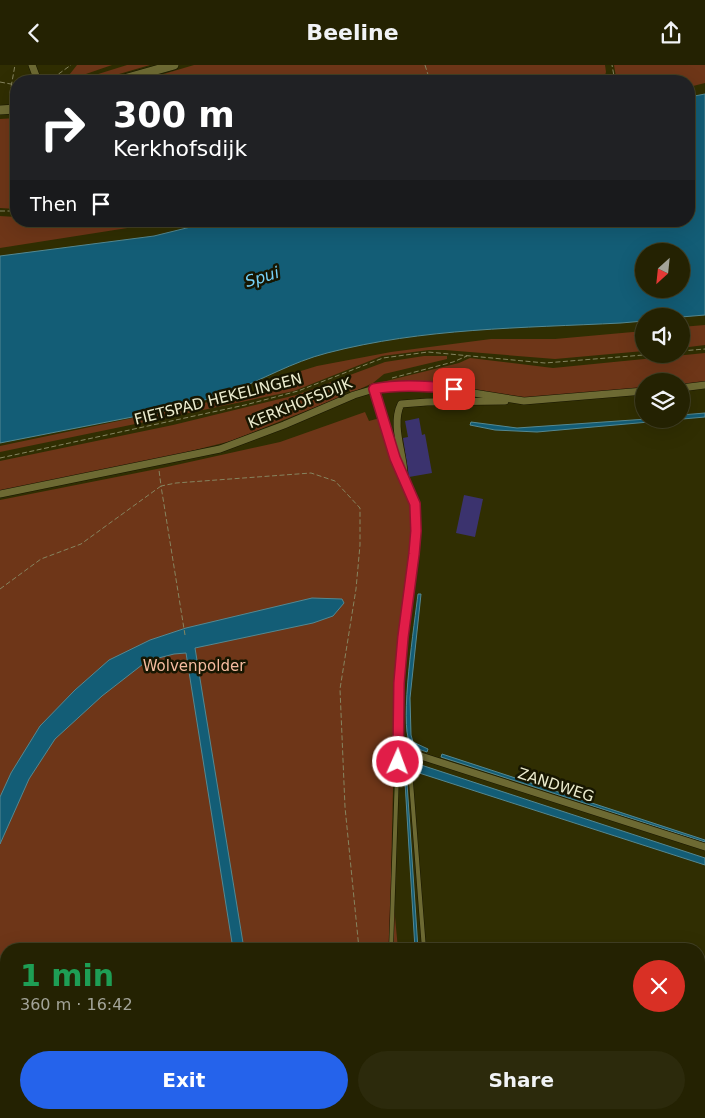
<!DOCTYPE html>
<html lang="en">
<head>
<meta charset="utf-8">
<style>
  :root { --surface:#242202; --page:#2c2a0c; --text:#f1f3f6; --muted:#a3a499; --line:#413f24; --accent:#2563eb }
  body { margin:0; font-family:"DejaVu Sans",sans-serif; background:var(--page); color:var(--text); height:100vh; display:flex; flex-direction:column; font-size:19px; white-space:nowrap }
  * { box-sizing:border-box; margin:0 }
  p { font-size:16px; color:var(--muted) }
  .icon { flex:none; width:28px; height:28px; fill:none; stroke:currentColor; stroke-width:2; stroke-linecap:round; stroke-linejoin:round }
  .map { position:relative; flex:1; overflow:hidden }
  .sheet { position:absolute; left:0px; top:878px; width:705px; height:176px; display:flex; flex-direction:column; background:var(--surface); border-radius:20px 20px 0 0; box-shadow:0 5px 20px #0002,0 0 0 1px var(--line) }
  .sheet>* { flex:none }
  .guide { position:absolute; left:10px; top:10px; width:685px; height:152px; border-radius:20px; box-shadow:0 5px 20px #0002,0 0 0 1px var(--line); background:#202124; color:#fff; overflow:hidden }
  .needle { width:32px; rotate:207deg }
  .tools { position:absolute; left:635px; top:178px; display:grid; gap:10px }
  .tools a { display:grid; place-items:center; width:55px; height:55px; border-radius:50%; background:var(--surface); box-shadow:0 5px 20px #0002,0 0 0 1px var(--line); font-size:25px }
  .pin { position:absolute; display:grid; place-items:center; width:42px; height:42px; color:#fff; margin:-21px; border-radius:10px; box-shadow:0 2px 8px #0006 }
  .me { position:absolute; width:55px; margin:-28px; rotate:2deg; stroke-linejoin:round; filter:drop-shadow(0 0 4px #0008) }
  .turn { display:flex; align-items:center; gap:18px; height:105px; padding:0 20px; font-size:22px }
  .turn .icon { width:65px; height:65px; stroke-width:2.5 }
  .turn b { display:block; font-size:35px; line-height:42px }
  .then { display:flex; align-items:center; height:48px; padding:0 20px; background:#0003; gap:10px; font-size:19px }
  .round { display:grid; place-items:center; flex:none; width:52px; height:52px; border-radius:26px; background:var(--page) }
  .summary { display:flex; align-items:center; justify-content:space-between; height:85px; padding:0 20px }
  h1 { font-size:30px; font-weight:700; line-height:38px; color:#1e9e55 }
  .cta { display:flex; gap:10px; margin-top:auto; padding:10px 20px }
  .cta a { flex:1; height:58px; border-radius:30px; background:var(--accent); color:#fff; font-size:20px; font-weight:700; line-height:58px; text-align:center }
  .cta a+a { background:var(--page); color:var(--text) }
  header { display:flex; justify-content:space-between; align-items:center; height:65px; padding:0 20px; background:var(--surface); font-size:22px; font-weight:700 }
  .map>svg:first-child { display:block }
  .green { fill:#6e3618 }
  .water { fill:#135d76; stroke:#548891; fill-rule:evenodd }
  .building { fill:#3b336e }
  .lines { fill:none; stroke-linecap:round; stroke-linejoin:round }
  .service-casing { stroke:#181600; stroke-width:5 }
  .minor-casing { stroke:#181600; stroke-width:8 }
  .tertiary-casing { stroke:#181600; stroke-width:10 }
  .path { stroke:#86845f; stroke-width:1; stroke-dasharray:5 2.5; stroke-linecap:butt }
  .service { stroke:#6d6a33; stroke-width:4 }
  .minor { stroke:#6d6a33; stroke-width:7 }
  .tertiary { stroke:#6d6a33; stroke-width:9 }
  .route-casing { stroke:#92132f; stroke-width:12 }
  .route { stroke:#e11d48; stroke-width:9 }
  .labels { text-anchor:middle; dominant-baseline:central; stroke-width:5; stroke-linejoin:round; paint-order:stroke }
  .street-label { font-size:15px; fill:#ececcf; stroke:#171601 }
  .park-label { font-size:15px; fill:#f5bb9f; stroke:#171601 }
  .water-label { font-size:16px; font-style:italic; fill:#77d3fa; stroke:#171601 }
</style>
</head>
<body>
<header><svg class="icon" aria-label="back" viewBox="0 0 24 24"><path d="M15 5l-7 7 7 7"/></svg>Beeline<svg class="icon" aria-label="share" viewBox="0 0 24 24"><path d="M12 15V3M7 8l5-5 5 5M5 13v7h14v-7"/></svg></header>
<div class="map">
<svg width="705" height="1053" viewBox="0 0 705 1053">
  <rect width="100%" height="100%" fill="#302e02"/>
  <g class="green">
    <path d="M77,0H112L83,10L79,15L127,0H150L95,16H59L66,14Z"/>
    <path d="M194,0H605L606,7L604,14L600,16H140Z"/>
    <path d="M614,0H705V18L689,22V16H615L616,12Z"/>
    <path d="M16,53V144L0,143V54Z"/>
    <path d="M0,151L16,152V156H172L0,183Z"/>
    <path d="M705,260V280L681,283V262Z"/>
    <path d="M644,266V286L555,294L445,285H429L382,291L294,326L0,387V381L261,326L288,310L317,301L391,287L491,274H555Z"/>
    <path d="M705,288V318L681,320V316H644V323L531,334L447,321L383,319L382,317L459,298L470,293L553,303Z"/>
    <path d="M424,291H447V294L384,309L373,318L351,328L348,323L341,326V332L231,376L167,392L0,426V396L173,360L296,330L385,297Z"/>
    <path d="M365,347L369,356L380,353L411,437L413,475L393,724L391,809L398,884H6V1048H410V1053H0V435L167,402L280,377Z"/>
  </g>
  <g class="water">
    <path d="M705,29V250L681,252L644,251V256L621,258C522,263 423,263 327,288C292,297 262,315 228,328C207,335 184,340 163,346L0,378V191L154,171L215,156H689V32ZM681,186V224H644V186Z"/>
    <path d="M705,348V352L537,367L495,365L470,360L471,357L517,363L647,354H681V350Z"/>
    <path d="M418,529H421L410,633L411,670L413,677L428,684L427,687C421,685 414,683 410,678C399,659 415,555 418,529Z"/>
    <path d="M312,533L342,534L344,538L333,551L313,558L195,583L244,884H233L186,588L174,589L147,596L102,631L55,674L29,714L0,779V732L11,708L40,661L75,625L109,595L150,575L186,563Z"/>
    <path d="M442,689L705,775V777L441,692Z"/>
    <path d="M415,698L705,793V800L416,707L412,702V700Z"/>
    <path d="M405,717L407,718L418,884H415Z"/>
  </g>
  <g class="building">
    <path d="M419,353L422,370L425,369L432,408L409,412L403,373L408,372L405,356Z"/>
    <path d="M464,430L483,434L475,472L456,468Z"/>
  </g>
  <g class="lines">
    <defs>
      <g id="service">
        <path d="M397,710L411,717L424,884"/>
        <path d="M391,884L397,710L399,684"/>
        <path d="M0,1036L6,1035"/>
        <path d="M437,1048V1053"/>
      </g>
      <g id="minor">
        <path d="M32,0L38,16"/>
        <path d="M681,323L705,320"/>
        <path d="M374,324L395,393L415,439L416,466L415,489L403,572L399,618V684L705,782"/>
        <path d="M404,408C403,387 391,359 401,339L427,337L505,336"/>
        <path d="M0,429L220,384L284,360L354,330L374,324L389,321L436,322L524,336L644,326"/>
      </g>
      <g id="tertiary">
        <path d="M117,16L174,0"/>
        <path d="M0,45L16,44"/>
      </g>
    </defs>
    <use href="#service" class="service-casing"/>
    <use href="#minor" class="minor-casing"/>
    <use href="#tertiary" class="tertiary-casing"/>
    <g class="path">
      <path d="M425,0L430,16"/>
      <path d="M45,15L53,13L71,0"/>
      <path d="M611,16L614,11L612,0"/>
      <path d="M0,17L16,20"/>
      <path d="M13,36L10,28L15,0"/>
      <path d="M0,146H16"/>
      <path d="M681,286L705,284"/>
      <path d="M392,313L453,297L467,291"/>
      <path d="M0,393L245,340L298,326L383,293L428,287L545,298L656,289"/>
      <path d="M0,524L41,494L81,479L161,421L159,405"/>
      <path d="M185,570L161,421L176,418L311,408L335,416L360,443V480L356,524L340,624L345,742L359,884"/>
      <path d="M291,1048L292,1053"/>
      <path d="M379,1053L381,1048"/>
    </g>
    <use href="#service" class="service"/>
    <use href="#minor" class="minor"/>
    <use href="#tertiary" class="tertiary"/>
  </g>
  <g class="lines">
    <defs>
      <path id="route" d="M398,697L399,618L403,572L414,489L416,466L415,439L395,393L374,324C400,319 428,321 454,324"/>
    </defs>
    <use href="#route" class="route-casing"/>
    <use href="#route" class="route"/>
  </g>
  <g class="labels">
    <g class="street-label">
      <text transform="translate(218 334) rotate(-14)">FIETSPAD HEKELINGEN</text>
      <text transform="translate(300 338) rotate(-22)">KERKHOFSDIJK</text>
      <text transform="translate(556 720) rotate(18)">ZANDWEG</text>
    </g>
    <g class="park-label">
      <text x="194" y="601">Wolvenpolder</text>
    </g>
    <g class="water-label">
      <text transform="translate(262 212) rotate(-17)">Spui</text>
    </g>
  </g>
</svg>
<div class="tools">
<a><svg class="needle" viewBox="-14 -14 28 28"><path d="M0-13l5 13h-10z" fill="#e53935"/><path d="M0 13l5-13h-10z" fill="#a3a499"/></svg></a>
<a><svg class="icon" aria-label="sound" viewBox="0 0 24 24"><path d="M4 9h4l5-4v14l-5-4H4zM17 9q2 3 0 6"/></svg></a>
<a><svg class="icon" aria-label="layers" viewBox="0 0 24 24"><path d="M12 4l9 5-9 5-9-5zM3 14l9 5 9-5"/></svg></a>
</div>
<div class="pin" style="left:454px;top:324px;background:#d93025"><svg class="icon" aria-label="arrive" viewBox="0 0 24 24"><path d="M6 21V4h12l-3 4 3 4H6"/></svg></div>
<svg class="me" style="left:398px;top:697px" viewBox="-20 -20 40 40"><circle r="17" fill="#e11d48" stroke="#fff" stroke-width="3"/><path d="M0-11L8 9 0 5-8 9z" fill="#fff"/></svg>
<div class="guide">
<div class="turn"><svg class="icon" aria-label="right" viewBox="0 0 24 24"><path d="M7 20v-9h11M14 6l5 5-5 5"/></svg><div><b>300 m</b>Kerkhofsdijk</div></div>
<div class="then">Then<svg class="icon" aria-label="arrive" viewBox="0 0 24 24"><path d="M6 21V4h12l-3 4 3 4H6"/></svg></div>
</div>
<section class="sheet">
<div class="summary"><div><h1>1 min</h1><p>360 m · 16:42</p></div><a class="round" style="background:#d93025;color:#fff"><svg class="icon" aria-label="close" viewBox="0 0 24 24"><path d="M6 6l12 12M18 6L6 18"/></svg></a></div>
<div class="cta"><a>Exit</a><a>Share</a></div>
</section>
</div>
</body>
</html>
